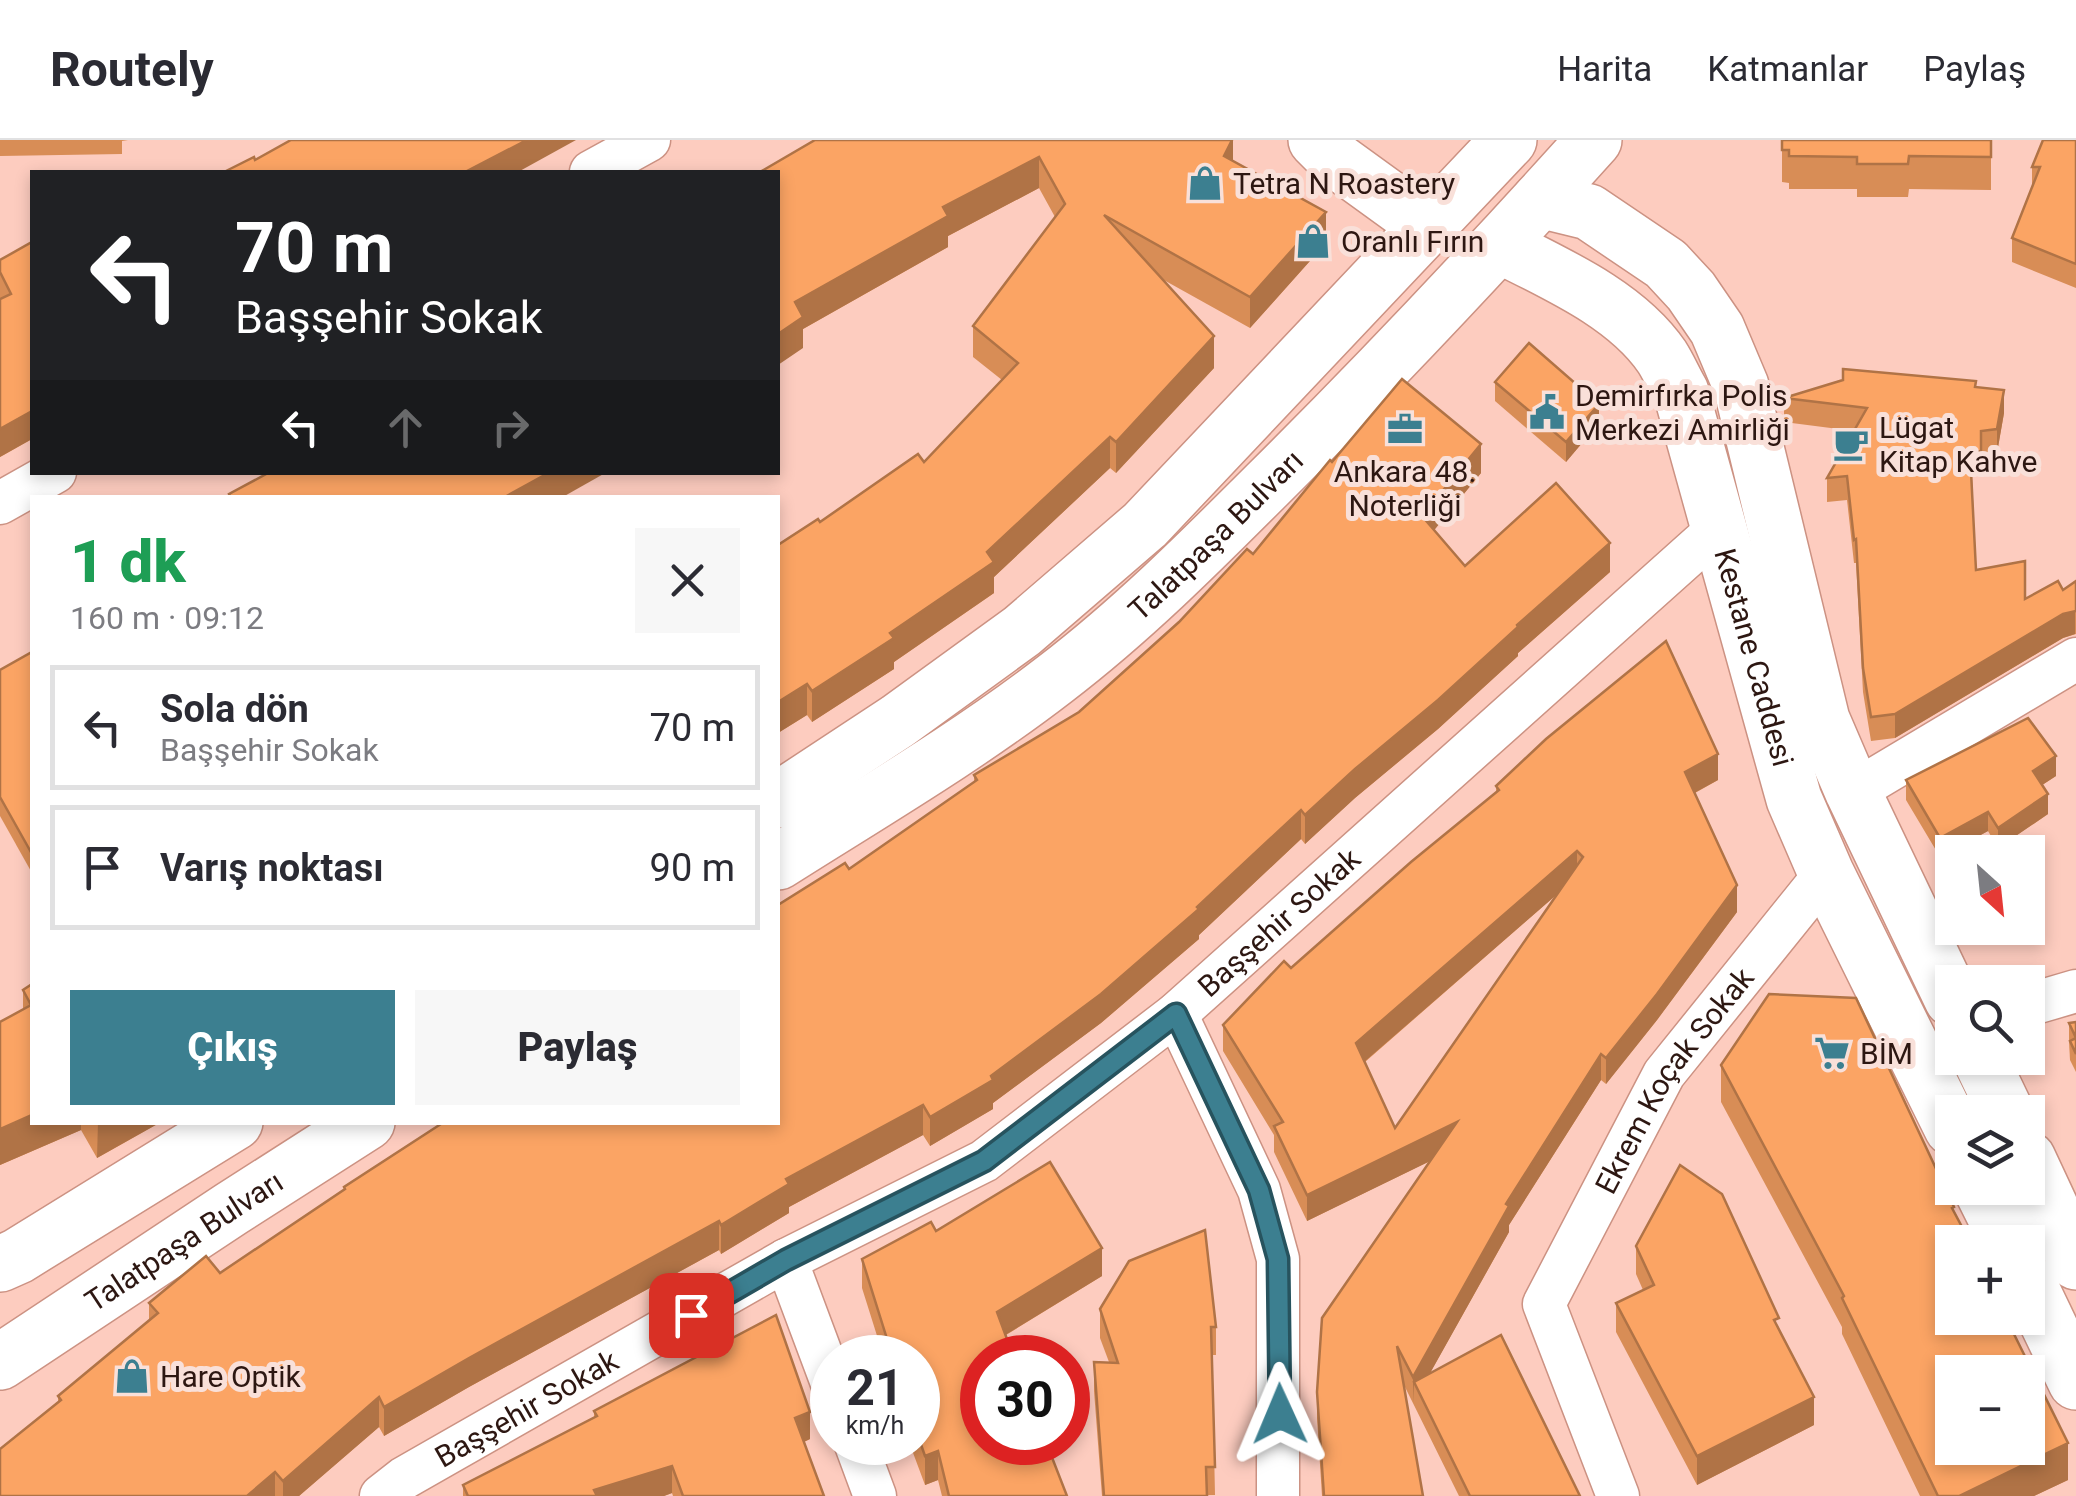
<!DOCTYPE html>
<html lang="tr">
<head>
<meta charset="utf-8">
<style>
  :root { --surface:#fff; --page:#f7f7f7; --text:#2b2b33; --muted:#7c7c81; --line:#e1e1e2; --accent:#3c7f90 }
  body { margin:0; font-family:Roboto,sans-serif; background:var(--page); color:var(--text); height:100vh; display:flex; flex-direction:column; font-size:38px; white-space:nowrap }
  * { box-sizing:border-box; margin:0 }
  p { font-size:32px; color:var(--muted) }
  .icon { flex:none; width:55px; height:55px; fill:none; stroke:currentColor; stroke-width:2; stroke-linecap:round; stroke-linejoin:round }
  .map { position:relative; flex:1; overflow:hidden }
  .sheet { position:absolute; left:30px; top:355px; width:750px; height:630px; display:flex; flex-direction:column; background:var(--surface); border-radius:0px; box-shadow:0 5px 15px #0003 }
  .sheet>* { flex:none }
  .hud { position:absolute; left:30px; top:30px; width:750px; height:305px; border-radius:0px; box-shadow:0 5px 15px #0003; background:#202124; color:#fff; overflow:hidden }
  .needle { width:65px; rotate:153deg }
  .buttons { position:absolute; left:1935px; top:695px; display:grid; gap:20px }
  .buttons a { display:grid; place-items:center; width:110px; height:110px; border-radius:0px; background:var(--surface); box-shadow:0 5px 15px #0003; font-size:50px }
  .speed { position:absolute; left:810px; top:1195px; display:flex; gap:20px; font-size:50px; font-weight:700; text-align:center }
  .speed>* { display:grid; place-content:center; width:130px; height:130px; border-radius:50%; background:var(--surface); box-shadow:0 5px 15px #0003; line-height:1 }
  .speed small { font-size:25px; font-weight:400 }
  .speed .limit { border:15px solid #d22; background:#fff; color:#111 }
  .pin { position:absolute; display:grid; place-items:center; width:85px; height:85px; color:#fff; margin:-42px; border-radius:20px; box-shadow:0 5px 15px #0006 }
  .me { position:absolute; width:110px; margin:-55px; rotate:359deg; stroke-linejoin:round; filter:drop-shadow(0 0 8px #0008) }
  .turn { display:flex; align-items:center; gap:35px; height:210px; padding:0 40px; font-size:45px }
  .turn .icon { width:130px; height:130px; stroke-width:2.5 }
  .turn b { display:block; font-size:70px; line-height:85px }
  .lanes { display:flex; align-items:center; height:95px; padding:0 40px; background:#0003; justify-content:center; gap:50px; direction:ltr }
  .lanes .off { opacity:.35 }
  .round { display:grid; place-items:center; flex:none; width:105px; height:105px; border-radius:0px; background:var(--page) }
  .head { display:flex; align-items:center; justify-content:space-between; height:170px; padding:0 40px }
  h1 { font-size:60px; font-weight:800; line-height:75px; color:#1e9e55 }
  .button { display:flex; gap:20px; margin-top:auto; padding:20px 40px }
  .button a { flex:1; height:115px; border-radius:0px; background:var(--accent); color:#fff; font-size:40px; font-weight:800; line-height:115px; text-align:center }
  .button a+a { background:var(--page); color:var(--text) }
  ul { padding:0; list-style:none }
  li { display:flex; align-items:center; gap:30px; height:125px; margin:0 20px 15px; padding:0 20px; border:5px solid var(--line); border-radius:0px }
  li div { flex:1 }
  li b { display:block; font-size:38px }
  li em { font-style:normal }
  header { display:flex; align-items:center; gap:60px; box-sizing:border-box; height:140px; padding:0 50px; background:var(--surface); border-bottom:2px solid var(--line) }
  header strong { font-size:48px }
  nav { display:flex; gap:55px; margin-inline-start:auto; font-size:35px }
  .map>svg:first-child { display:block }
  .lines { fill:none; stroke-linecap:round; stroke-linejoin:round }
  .minor-casing { stroke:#cc9283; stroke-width:45 }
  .secondary-casing { stroke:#cc9283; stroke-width:58 }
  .primary-casing { stroke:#cc9283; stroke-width:58 }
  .minor { stroke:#fff; stroke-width:42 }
  .secondary { stroke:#fff; stroke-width:55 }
  .primary { stroke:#fff; stroke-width:55 }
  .wall { fill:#d88d56; fill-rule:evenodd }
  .shaded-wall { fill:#b07346 }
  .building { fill:#fba464; stroke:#b07346; stroke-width:2.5; fill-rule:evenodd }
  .route-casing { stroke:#27535e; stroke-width:25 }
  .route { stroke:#3c7f90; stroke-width:18 }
  .labels { text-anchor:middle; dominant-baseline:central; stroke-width:10; stroke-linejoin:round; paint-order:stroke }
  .poi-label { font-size:30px; fill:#2d1712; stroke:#f9e0d9; text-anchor:start }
  .street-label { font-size:30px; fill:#2d1712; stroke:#f9e0d9 }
</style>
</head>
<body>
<header>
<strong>Routely</strong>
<nav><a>Harita</a><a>Katmanlar</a><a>Paylaş</a></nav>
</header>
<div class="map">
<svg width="2076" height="1356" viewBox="0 0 2076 1356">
  <rect width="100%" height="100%" fill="#fdccbf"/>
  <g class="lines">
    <defs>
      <g id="minor">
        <path d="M591,32L649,0"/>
        <path d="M0,363L55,332"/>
        <path d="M1853,652L2076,519"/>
        <path d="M2028,865L2076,851"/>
        <path d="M1176,874L1259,1050L1278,1119V1356"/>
        <path d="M786,1120L832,1243"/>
        <path d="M855,1302L875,1356"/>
        <path id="s1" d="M381,1356L404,1338L786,1120L984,1021L1176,874L1719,388"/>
        <path id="s2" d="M1618,1356L1544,1164L1664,934L1826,733"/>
      </g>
      <g id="secondary">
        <path d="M1316,0L1336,20L1405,70L1434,82"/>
        <path d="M1540,60L1589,72L1666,124L1691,151L1717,189L1741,246L1822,580L1853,652L1952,859"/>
        <path id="s3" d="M1499,105C1554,133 1626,164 1662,217C1669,228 1674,240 1681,252L1794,659L1826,733L1952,988"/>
        <path d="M1980,918L2006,972"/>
        <path d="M2028,1019L2076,1122"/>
        <path d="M1981,1048L2008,1102"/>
        <path d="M2028,1142L2076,1242"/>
      </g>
      <g id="primary">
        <path d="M778,660L898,581L1022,491L1145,385L1509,0"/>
        <path id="s4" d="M778,722C871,663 967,607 1055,539C1131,481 1199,413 1267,345C1379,234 1488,118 1594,0"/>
        <path d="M0,1124L18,1116L235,982"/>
        <path id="s5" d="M0,1222L231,1069L367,982"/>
      </g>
    </defs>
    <use href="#minor" class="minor-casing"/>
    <use href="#secondary" class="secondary-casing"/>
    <use href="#primary" class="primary-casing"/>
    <use href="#minor" class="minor"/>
    <use href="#secondary" class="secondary"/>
    <use href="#primary" class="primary"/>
  </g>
  <g class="wall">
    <path d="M0,0H128L122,1V14L0,16Z"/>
    <path d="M1233,0V21L1326,103L1250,188L1162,139L1214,228L1116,333L1110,328L994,437V453L894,522V529L812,582L807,575L778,593L820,382L924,322L1002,240L973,217V186L1055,77L1039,48L948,96V107L803,189V208L778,32Z"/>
    <path d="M1782,0H1991V50L1909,49L1908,57H1857V49H1789V43L1782,42Z"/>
    <path d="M2076,0V148L2012,122V98L2032,47V27Z"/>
    <path d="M32,102V299L0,317V120Z"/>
    <path d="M1495,242L1599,283L1566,322L1495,261Z"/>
    <path d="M1976,247L2004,273L1997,313L1981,314V335H1972L1976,430L2025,459L2063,450L2076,441V494L2063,498L1895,598L1871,601L1863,552L1856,423H1854L1847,360L1827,362V338L1854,291L1784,282V258Z"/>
    <path d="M1332,322L1481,333L1434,390L1465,426L1610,432L1518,513V516L1438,589L1355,658L1305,704L1301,699L1199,795V799L1101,883L993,963V969L930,1006L923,995L789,1067V1073L721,1114L719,1110L469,1247L384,1296L379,1287L299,1356H0L58,1263V1256L149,1180V1163L220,1133L344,1050V1047L849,729L974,643V635L1079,572L1253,414Z"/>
    <path d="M32,512V733L0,676V530Z"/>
    <path d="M2056,636L2042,645L2048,674L1998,708L1988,691L1940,717L1906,660V640Z"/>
    <path d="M1718,640L1695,653L1737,772L1657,880L1606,944L1601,940L1509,1085V1092L1430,1233L1580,1356H1459L1404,1245L1423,1356H1322L1317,1278V1252L1430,1021L1307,1081L1274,1012V995L1223,911V885L1496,652V646ZM1556,755L1395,988L1365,922Z"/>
    <path d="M32,844V982H161L97,1018L81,990L0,1025V882L23,870V850Z"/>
    <path d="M2076,882V932L2070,920L2069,902V883Z"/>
    <path d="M1721,925L1954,1071L2068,1340L2034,1356H1920L1842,1194V1187L1721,962Z"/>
    <path d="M1636,1106L1779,1188L1814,1285L1697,1345L1616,1192V1163L1643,1150L1636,1134Z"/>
    <path d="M862,1119L1102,1136L1006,1195L1067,1356H942L938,1340L925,1345L909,1302H918V1218H884L862,1148Z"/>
    <path d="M1100,1169L1216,1187V1215H1212L1215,1355L1102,1356L1094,1251V1222H1109L1100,1198Z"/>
    <path d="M594,1271L810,1299L804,1302L824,1356H673L672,1353L664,1356H463V1345L594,1277Z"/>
  </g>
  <g class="shaded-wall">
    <path d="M527,0H576L518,32H465Z"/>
    <path d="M1232,0H1233V27L1224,16Z"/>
    <path d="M1039,17V48L948,96V107L803,189V208L778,225V194L795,162L943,67Z"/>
    <path d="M1326,72V103L1250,188V157Z"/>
    <path d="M1214,196V228L1116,333V302Z"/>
    <path d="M2004,250V273L1997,313V289Z"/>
    <path d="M1599,264V283L1566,322V302Z"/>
    <path d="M32,271V299L0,317V289Z"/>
    <path d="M1110,297V328L994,437V453L894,522V529L812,582V551L890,493L987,412Z"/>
    <path d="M1481,304V333L1422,405V376Z"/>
    <path d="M550,332H607L561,358H503Z"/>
    <path d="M1610,403V432L1518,513V516L1438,589L1355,658L1305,704V675Z"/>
    <path d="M2075,470V494L2063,498L1895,598V574L2063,474Z"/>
    <path d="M807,544V575L778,593V562Z"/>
    <path d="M1718,614V640L1685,658V632Z"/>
    <path d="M2056,616V636L2033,651V631Z"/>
    <path d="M2048,654V674L1998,708V688Z"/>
    <path d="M1301,670V699L1199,795V799L1101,883L993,963V969L930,1006V977L991,936L1197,767Z"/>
    <path d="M1988,672V691L1940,717V698Z"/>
    <path d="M1577,711V737L1356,929V903Z"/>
    <path d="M1737,745V772L1657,880L1606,944V918Z"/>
    <path d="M1601,914V940L1509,1085V1092L1419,1253L1414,1242L1413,1263V1237L1506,1064Z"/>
    <path d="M923,965V995L789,1067V1073L721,1114V1085L786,1039Z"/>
    <path d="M32,975V982H81V990L0,1025V989Z"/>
    <path d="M98,982H161L97,1018Z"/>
    <path d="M1457,982V1008L1307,1081V1055Z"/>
    <path d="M719,1081V1110L469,1247L384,1296V1267L469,1218Z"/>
    <path d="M1102,1108V1136L997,1200V1172Z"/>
    <path d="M379,1257V1287L299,1356H283V1341Z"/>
    <path d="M1814,1257V1285L1697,1345V1316Z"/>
    <path d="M810,1272V1299L795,1306V1278Z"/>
    <path d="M2068,1303V1340L2034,1356H1959Z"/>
    <path d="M938,1311V1340L925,1345V1316Z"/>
    <path d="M672,1326V1353L664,1356H594V1350Z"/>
    <path d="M275,1332V1356H247Z"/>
  </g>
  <g class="building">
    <path d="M291,0H527L465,32H224L254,17L255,20Z"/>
    <path d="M815,0H1232L1224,16L1326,72L1250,157L1104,75L1214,196L1116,302L1110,297L987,412L994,422L890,493L894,498L812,551L807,544L778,562V405L818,379L820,382L918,314L924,322L1018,223L973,186L1065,64L1039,17L943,67L948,76L795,162L803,177L778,194V32H760Z"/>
    <path d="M1782,0H1991V17L1909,16L1908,24H1857V17L1789,16V10H1782Z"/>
    <path d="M2043,0H2076V124L2012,98L2040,27H2032Z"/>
    <path d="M32,102V271L0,289V159L11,154L0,132V120Z"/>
    <path d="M1529,203L1599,264L1566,302L1495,242Z"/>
    <path d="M1843,229L1976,241L1975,247L2004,250L1997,289L1981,291V311L1970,312L1976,430L2025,421V459L2058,441L2063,450L2076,441V471L2063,474L1895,574L1871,577L1863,528L1856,399L1854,400L1847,336L1827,338L1867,268L1784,258L1843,240Z"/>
    <path d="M1402,239L1481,304L1422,376L1465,426L1556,343L1610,403L1517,485L1518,487L1438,560L1355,629L1305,675L1301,670L1197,767L1199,769L1101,854L991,936L993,940L930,977L923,965L786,1039L789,1044L721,1085L719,1081L469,1218L384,1267L379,1257L283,1341L275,1332L247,1356H0V1309L61,1260L58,1256L158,1173L149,1163L206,1116L220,1133L345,1049L344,1047L444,982H778V765L845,723L849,729L977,640L974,635L1079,572L1179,482L1247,409L1253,414L1330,320L1332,322Z"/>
    <path d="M270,332H550L503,358H231L229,354Z"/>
    <path d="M1666,501L1718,614L1685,632L1737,745L1657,854L1606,918L1601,914L1506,1064L1509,1066L1413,1237L1397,1206L1423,1356H1324L1317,1252L1322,1178L1457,982L1307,1055L1274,986L1283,982L1223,885L1284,821L1291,828L1411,722L1499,650L1496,646L1546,599ZM1577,711L1583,717L1395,988L1356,903Z"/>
    <path d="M32,512V714L0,657V530Z"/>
    <path d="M2028,578L2056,616L2033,631L2048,654L1998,688L1988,672L1940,698L1906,640Z"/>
    <path d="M32,844V975L0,989V882L31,865L23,850Z"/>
    <path d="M1769,854L1856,858L1954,1067L1952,1068L1970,1102H1952V1178H2006L2068,1303L1959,1356H1938L1842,1158L1844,1156L1721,925ZM1952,1232H2028V1308H1952Z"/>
    <path d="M2076,882V898L2069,883Z"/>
    <path d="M2076,898V914L2070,901Z"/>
    <path d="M1050,1022L1102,1108L997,1172L1014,1218H982V1302H1046L1067,1356H949L938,1311L925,1316L918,1296V1218H893L862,1119L931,1082L936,1091Z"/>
    <path d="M1680,1025L1722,1054L1779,1178L1774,1180L1814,1257L1697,1316L1616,1163L1654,1145L1636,1106Z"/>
    <path d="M1205,1090L1216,1187H1211L1215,1327H1206L1207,1356H1104L1094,1222L1118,1223L1100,1169L1129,1121Z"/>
    <path d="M776,1175L810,1272L795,1278L824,1356H683L672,1326L594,1350L597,1356H468L463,1345L597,1276L594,1271Z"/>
    <path d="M1501,1195L1580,1356H1470L1414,1242Z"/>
  </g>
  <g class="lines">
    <defs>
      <path id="route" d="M691,1175L786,1120L984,1021L1176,874L1259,1050L1278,1119L1280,1274"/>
    </defs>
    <use href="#route" class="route-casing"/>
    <use href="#route" class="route"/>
  </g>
  <defs>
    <symbol id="shop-bare" viewBox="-9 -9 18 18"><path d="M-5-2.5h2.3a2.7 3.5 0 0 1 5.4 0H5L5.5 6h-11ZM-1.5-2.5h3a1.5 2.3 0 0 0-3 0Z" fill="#3c7f90" stroke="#f9e0d9" stroke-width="2.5" paint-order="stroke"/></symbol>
    <symbol id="civic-bare" viewBox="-9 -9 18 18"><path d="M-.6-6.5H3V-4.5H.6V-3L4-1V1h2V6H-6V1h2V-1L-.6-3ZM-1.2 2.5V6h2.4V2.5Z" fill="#3c7f90" stroke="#f9e0d9" stroke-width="2.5" paint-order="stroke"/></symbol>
    <symbol id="office-bare" viewBox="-9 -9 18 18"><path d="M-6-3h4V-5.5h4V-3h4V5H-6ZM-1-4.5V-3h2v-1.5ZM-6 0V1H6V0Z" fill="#3c7f90" stroke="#f9e0d9" stroke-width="2.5" paint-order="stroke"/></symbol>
    <symbol id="cafe-bare" viewBox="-9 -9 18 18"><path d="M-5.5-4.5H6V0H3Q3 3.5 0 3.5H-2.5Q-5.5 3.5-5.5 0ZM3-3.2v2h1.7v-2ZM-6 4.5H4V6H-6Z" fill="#3c7f90" stroke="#f9e0d9" stroke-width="2.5" paint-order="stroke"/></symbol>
    <symbol id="supermarket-bare" viewBox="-9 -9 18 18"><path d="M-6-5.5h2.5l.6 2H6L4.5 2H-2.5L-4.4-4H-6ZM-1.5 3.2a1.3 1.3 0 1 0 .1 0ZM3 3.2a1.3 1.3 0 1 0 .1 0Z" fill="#3c7f90" stroke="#f9e0d9" stroke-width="2.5" paint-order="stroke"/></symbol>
  </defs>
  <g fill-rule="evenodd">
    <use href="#shop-bare" x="1180" y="18" width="50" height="50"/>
    <use href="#shop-bare" x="1288" y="76" width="50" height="50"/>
    <use href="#civic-bare" x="1522" y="247" width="50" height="50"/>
    <use href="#office-bare" x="1380" y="264" width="50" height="50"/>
    <use href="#cafe-bare" x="1826" y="279" width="50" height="50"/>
    <use href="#supermarket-bare" x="1807" y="888" width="50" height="50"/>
    <use href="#shop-bare" x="107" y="1211" width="50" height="50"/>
  </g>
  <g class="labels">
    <g class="poi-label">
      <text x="1233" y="43">Tetra N Roastery</text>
      <text x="1341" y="101">Oranlı Fırın</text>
      <text x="1575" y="255">Demirfırka Polis<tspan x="1575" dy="34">Merkezi Amirliği</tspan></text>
      <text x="1879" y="287">Lügat<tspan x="1879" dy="34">Kitap Kahve</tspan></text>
      <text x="1405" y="331" text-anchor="middle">Ankara 48.<tspan x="1405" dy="34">Noterliği</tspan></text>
      <text x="1860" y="913">BİM</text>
      <text x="160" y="1236">Hare Optik</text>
    </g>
    <g class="street-label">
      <text stroke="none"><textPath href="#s4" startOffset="548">Talatpaşa Bulvarı</textPath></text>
      <text stroke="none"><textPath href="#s3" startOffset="515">Kestane Caddesi</textPath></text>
      <text stroke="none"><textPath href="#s1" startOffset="1070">Başşehir Sokak</textPath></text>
      <text stroke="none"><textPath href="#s2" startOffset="465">Ekrem Koçak Sokak</textPath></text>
      <text stroke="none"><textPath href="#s5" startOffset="220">Talatpaşa Bulvarı</textPath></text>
      <text stroke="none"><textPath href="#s1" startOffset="170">Başşehir Sokak</textPath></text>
    </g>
  </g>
</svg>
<div class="buttons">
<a><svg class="needle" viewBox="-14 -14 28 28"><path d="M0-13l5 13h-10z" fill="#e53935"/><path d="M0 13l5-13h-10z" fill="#7c7c81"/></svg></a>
<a><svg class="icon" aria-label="search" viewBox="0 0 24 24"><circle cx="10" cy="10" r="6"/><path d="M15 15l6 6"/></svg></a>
<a><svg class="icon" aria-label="layers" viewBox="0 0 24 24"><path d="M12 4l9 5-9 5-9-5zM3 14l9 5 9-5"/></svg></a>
<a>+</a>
<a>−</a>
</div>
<div class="speed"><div>21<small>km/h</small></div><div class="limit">30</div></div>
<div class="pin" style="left:691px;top:1175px;background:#d93025"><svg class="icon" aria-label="arrive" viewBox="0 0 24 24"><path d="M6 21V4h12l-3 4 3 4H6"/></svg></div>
<svg class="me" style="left:1280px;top:1274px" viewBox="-20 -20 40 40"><path d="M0-17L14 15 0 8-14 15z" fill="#3c7f90" stroke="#fff" stroke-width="4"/></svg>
<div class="hud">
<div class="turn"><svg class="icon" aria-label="left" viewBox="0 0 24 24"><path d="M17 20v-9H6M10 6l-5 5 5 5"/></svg><div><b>70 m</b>Başşehir Sokak</div></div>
<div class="lanes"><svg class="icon" aria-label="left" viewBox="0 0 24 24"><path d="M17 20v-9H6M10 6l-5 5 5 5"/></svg><svg class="icon off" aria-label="ahead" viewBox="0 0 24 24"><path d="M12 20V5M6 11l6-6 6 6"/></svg><svg class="icon off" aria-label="right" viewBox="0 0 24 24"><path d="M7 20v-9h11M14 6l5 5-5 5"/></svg></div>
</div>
<section class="sheet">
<div class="head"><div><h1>1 dk</h1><p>160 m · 09:12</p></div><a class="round"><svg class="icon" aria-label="close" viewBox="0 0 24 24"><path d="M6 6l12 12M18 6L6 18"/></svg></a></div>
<ul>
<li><svg class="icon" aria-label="left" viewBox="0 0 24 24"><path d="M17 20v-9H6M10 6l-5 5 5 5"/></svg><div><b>Sola dön</b><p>Başşehir Sokak</p></div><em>70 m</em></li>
<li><svg class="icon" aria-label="arrive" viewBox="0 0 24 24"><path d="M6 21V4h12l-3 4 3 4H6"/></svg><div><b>Varış noktası</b></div><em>90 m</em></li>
</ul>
<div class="button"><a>Çıkış</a><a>Paylaş</a></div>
</section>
</div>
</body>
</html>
